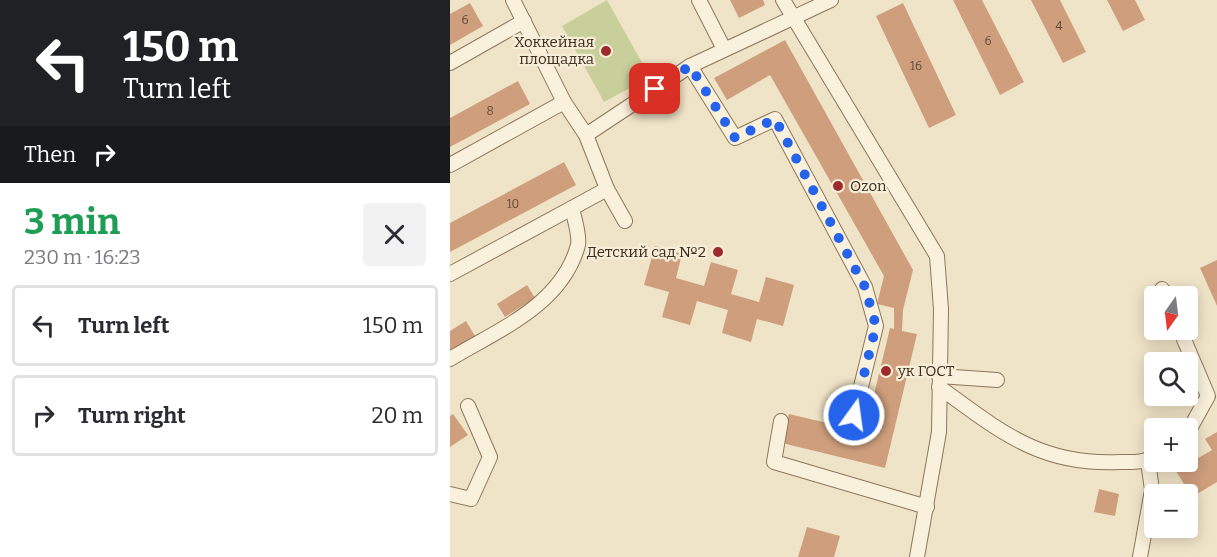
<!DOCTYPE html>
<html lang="en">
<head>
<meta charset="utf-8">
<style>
  :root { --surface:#fff; --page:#f2f2f3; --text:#2b2b33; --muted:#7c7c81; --line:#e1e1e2 }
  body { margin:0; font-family:Bitter,serif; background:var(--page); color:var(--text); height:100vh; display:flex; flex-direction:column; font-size:22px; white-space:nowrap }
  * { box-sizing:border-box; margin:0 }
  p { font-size:20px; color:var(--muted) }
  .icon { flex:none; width:33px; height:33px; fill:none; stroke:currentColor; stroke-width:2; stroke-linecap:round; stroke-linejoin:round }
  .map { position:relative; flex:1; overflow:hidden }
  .sheet { display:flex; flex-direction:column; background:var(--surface); width:450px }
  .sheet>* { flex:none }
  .hud { background:#202124; color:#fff; overflow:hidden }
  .needle { width:39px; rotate:194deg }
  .buttons { position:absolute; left:694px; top:286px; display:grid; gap:12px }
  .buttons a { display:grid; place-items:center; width:54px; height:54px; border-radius:6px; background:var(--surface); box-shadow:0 3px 15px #0003; font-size:30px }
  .pin { position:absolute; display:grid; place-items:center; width:51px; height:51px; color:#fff; margin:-26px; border-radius:12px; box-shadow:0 3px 9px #0006 }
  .me { position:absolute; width:66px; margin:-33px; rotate:14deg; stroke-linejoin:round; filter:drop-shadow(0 0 4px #0008) }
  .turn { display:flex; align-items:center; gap:21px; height:126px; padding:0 24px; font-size:27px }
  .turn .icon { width:78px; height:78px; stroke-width:2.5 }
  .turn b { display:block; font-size:42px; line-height:51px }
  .then { display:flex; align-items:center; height:57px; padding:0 24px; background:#0003; gap:12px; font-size:22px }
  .round { display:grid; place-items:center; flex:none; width:63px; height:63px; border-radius:6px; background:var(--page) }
  .summary { display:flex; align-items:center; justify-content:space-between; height:102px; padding:0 24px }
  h1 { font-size:36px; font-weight:700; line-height:45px; color:#1e9e55 }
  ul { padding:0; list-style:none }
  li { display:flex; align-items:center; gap:18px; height:81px; margin:0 12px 9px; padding:0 12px; border:3px solid var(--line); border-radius:6px }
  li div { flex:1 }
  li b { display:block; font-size:22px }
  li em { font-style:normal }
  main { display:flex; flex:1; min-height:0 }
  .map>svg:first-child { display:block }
  .green { fill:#c9cf9b }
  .building { fill:#cf9f7d }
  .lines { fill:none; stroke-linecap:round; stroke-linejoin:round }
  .minor-casing { stroke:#8d765c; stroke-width:16 }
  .minor { stroke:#faf1dc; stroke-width:14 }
  .route { stroke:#2563eb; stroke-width:10; stroke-dasharray:0 18 }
  .poi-dot { fill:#9e2a2b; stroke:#f7eed8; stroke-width:2 }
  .labels { text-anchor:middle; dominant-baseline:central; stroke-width:4.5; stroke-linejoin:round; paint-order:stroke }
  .number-label { font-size:12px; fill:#624a37 }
  .poi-label { font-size:15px; fill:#3d2e20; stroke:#f7eed8; text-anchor:end }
</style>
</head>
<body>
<main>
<section class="sheet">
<div class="hud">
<div class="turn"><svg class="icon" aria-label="left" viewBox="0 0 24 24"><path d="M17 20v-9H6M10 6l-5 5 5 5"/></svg><div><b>150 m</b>Turn left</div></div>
<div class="then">Then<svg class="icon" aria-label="right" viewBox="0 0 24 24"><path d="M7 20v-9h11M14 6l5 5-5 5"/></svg></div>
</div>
<div class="summary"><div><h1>3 min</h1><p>230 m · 16:23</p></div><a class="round"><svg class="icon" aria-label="close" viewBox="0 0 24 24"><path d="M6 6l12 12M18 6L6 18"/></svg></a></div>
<ul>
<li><svg class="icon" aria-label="left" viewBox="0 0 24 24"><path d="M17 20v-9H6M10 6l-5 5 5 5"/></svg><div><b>Turn left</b></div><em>150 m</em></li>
<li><svg class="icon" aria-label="right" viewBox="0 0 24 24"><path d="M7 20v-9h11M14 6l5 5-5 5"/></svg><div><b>Turn right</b></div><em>20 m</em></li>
</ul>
</section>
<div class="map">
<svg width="767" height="557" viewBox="0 0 767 557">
  <rect width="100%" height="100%" fill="#f0e4c8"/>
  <path class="green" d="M157,0L200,77L154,102L112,26Z"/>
  <g class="building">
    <path d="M280,0H313L315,5L289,18Z"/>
    <path d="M503,0H532L574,82L550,95Z"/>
    <path d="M581,0H610L636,52L613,63Z"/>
    <path d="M657,0H685L695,20L673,31Z"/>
    <path d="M20,3L33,26L0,45V14Z"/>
    <path d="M453,3L506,115L479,128L426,16Z"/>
    <path d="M335,40L463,270L453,310L452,331L467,334L435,468L332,443L339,414L415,432L440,328L444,329V308L427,304L434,276L320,75L277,100L264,78Z"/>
    <path d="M68,81L80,104L0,147V118Z"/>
    <path d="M114,162L126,185L0,252V223Z"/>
    <path d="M205,246L232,254L226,278L254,286L261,262L288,270L281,294L309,302L316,277L344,285L333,326L307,319L301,342L272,333L278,310L247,301L240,325L212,317L219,292L194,285Z"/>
    <path d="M767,260V306L750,268Z"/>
    <path d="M77,285L85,298L55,317L47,304Z"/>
    <path d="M16,321L25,336L0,351V331Z"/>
    <path d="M3,414L18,435L0,447V416Z"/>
    <path d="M767,432V482L742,497L726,471L762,450L755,439Z"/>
    <path d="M649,489L669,494L665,516L644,512Z"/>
    <path d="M357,527L390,536L384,557H348Z"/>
  </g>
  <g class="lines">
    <defs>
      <g id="minor">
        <path d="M63,0L114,102L136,135L157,189L175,221"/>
        <path d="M249,0L274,49"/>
        <path d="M333,0L487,256L491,309L489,432L467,557"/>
        <path d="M0,63L74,21"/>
        <path d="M240,66L285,138L325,119L415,287L426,326L404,415"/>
        <path d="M136,135L240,66L381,0"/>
        <path d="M0,165L114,102"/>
        <path d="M0,274L122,208"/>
        <path d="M712,289L716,297"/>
        <path d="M730,330L758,396L738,432"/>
        <path d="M0,359C48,330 112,305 128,245C130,235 124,218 122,208L157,189"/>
        <path d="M489,376L547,380"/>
        <path d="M489,387C550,431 590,466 670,462C682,462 695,463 705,456"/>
        <path d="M331,421L324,462L477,507"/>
        <path d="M0,494L21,499L40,457L18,406"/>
        <path d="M690,557L702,490L698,461"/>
      </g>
    </defs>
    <use href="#minor" class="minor-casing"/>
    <use href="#minor" class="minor"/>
  </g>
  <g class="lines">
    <path class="route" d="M205,89L240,66L285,138L325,119L415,287L426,326L404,415"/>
  </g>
  <g class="poi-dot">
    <circle cx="156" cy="51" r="6"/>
    <circle cx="388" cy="186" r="6"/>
    <circle cx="268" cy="252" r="6"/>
    <circle cx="436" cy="371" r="6"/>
  </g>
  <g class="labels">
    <g class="number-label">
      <text x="15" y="20">6</text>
      <text x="609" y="26">4</text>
      <text x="538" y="41">6</text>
      <text x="466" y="66">16</text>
      <text x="40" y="111">8</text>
      <text x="63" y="204">10</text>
    </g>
    <g class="poi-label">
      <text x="144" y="42">Хоккейная<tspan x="144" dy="17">площадка</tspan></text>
      <text x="400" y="186" text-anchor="start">Ozon</text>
      <text x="256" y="252">Детский сад №2</text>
      <text x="448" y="371" text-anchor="start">ук ГОСТ</text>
    </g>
  </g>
</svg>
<div class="buttons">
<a><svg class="needle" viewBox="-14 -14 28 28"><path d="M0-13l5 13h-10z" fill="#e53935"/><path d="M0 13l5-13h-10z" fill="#7c7c81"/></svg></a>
<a><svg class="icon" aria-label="search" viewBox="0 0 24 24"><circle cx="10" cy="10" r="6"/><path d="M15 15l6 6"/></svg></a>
<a>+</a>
<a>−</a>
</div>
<div class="pin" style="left:205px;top:89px;background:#d93025"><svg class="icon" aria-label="arrive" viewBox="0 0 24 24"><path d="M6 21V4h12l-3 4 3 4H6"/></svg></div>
<svg class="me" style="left:404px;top:415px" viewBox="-20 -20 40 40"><circle r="17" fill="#2563eb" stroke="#fff" stroke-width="3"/><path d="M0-11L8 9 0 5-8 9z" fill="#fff"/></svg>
</div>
</main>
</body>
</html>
